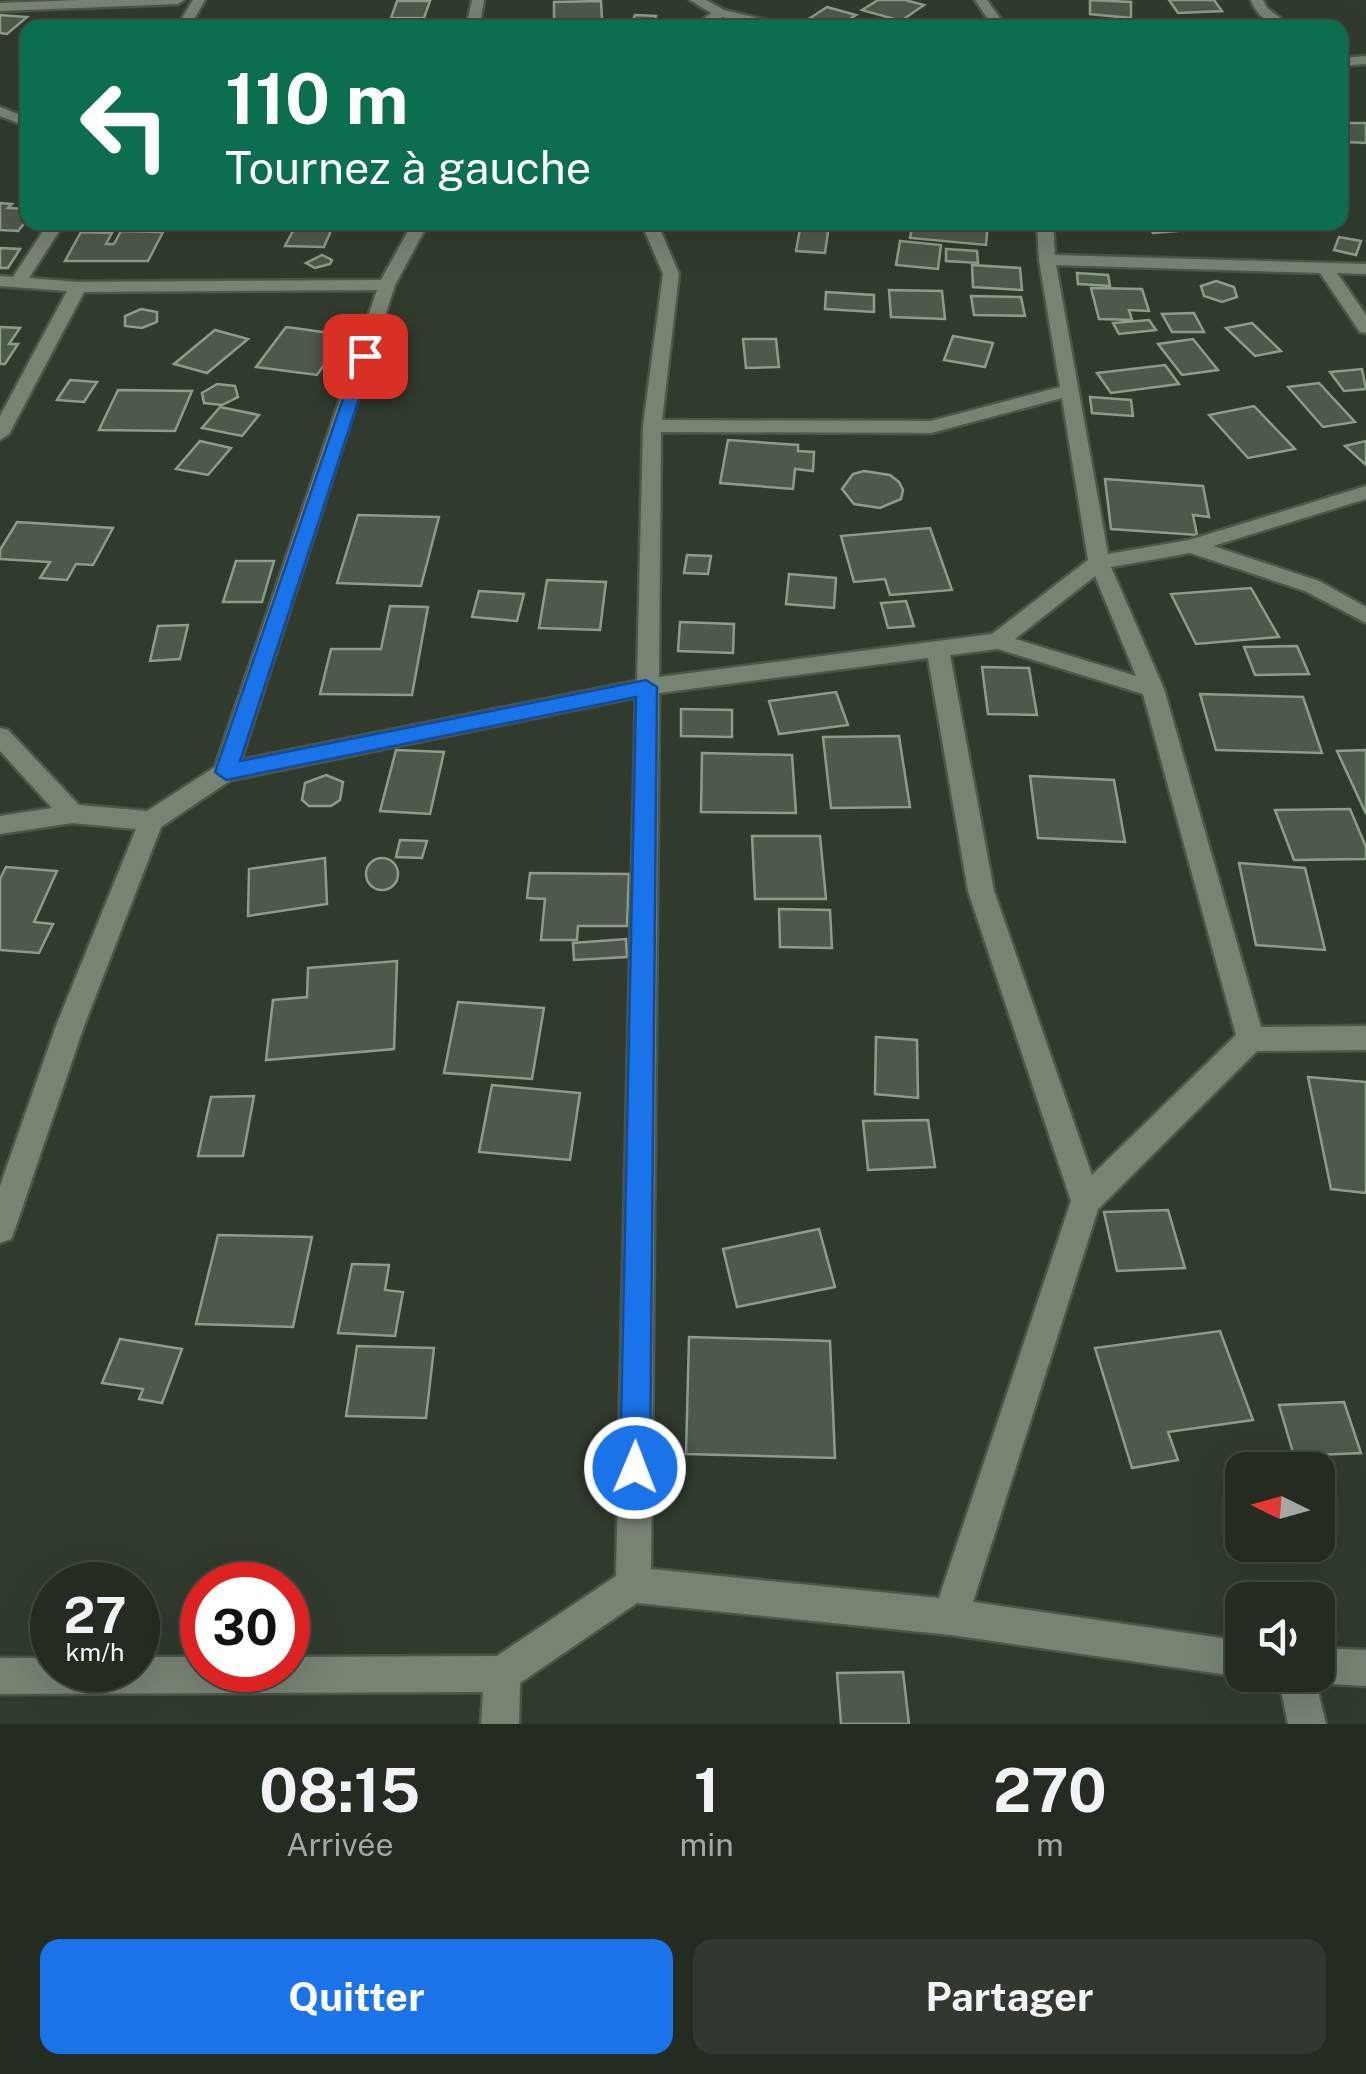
<!DOCTYPE html>
<html lang="fr">
<head>
<meta charset="utf-8">
<style>
  :root { --surface:#242c22; --page:#30382f; --text:#f1f3f6; --muted:#a3a7a5; --line:#414840; --accent:#1a73e8 }
  body { margin:0; font-family:"Public Sans",sans-serif; background:var(--page); color:var(--text); height:100vh; display:flex; flex-direction:column; font-size:38px; white-space:nowrap }
  * { box-sizing:border-box; margin:0 }
  p { font-size:32px; color:var(--muted) }
  .icon { flex:none; width:55px; height:55px; fill:none; stroke:currentColor; stroke-width:2; stroke-linecap:round; stroke-linejoin:round }
  .map { position:relative; height:1724px; overflow:hidden }
  .drawer { display:flex; flex-direction:column; background:var(--surface); flex:1 }
  .drawer>* { flex:none }
  .guide { position:absolute; left:20px; top:20px; width:1328px; height:210px; border-radius:20px; box-shadow:0 10px 40px #0002,0 0 0 2px var(--line); background:#0b6e4f; color:#fff; overflow:hidden }
  .needle { width:65px; rotate:275deg }
  .tools { position:absolute; left:1225px; top:1452px; display:grid; gap:20px }
  .tools a { display:grid; place-items:center; width:110px; height:110px; border-radius:20px; background:var(--surface); box-shadow:0 10px 40px #0002,0 0 0 2px var(--line); font-size:50px }
  .speed { position:absolute; left:30px; top:1562px; display:flex; gap:20px; font-size:50px; font-weight:700; text-align:center }
  .speed>* { display:grid; place-content:center; width:130px; height:130px; border-radius:50%; background:var(--surface); box-shadow:0 10px 40px #0002,0 0 0 2px var(--line); line-height:1 }
  .speed small { font-size:25px; font-weight:400 }
  .speed .limit { border:15px solid #d22; background:#fff; color:#111 }
  .pin { position:absolute; display:grid; place-items:center; width:85px; height:85px; color:#fff; margin:-42px; border-radius:20px; box-shadow:0 5px 15px #0006 }
  .me { position:absolute; width:110px; margin:-55px; rotate:1deg; stroke-linejoin:round; filter:drop-shadow(0 0 8px #0008) }
  .turn { display:flex; align-items:center; gap:35px; height:210px; padding:0 40px; font-size:45px }
  .turn .icon { width:130px; height:130px; stroke-width:2.5 }
  .turn b { display:block; font-size:70px; line-height:85px }
  .eta { display:flex; justify-content:space-evenly; align-items:center; height:170px; text-align:center }
  .eta b { font-size:60px; font-weight:700; line-height:70px }
  .action { display:flex; gap:20px; margin-top:auto; padding:20px 40px }
  .action a { flex:1; height:115px; border-radius:20px; background:var(--accent); color:#fff; font-size:40px; font-weight:700; line-height:115px; text-align:center }
  .action a+a { background:var(--page); color:var(--text) }
  .map>svg:first-child { display:block }
  .building { fill:#4d594a; stroke:#8e9c8b; stroke-width:2.5 }
  .lines { fill:none; stroke-linecap:round; stroke-linejoin:round }
  .minor-casing { stroke:#4d564a; stroke-width:5 }
  .minor { fill:#778474; fill-rule:evenodd }
  .route { fill:#1a73e8; stroke:#114b97; stroke-width:2.5 }
</style>
</head>
<body>
<div class="map">
<svg width="1366" height="1724" viewBox="0 0 1366 1724">
  <rect width="100%" height="100%" fill="#303b2d"/>
  <g class="building">
    <path d="M878,0H905L924,5L901,21L862,10Z"/>
    <path d="M1090,0L1131,2V18L1090,14Z"/>
    <path d="M1169,0H1214L1222,11L1178,13Z"/>
    <path d="M397,1H430L424,18H391Z"/>
    <path d="M601,1L602,19L554,20V2Z"/>
    <path d="M827,7L856,15L839,26L810,18Z"/>
    <path d="M0,15L27,17L7,34L0,33Z"/>
    <path d="M635,15L656,16L652,28L630,27Z"/>
    <path d="M1340,123H1366V143L1347,142Z"/>
    <path d="M0,203L12,204L8,208L28,209V219L18,231L0,230Z"/>
    <path d="M99,222H152L146,231L95,227Z"/>
    <path d="M160,222H202L198,230L156,228Z"/>
    <path d="M861,222H900V230L861,228Z"/>
    <path d="M913,222H988L986,245L910,238Z"/>
    <path d="M1144,222H1171L1178,231L1153,233Z"/>
    <path d="M801,223L829,225L825,253L796,251Z"/>
    <path d="M296,225L333,226L324,247L285,246Z"/>
    <path d="M121,231L163,232L148,261H65L81,232L112,233L106,244H114Z"/>
    <path d="M1339,237L1361,241L1356,255L1334,250Z"/>
    <path d="M900,241L941,245L938,269L896,265Z"/>
    <path d="M0,248L20,249L8,268H0Z"/>
    <path d="M946,249L977,251L978,263L946,261Z"/>
    <path d="M322,255L332,260L330,264L315,268L306,263Z"/>
    <path d="M972,265L1020,268L1022,290L973,287Z"/>
    <path d="M1077,273L1108,275L1110,286L1078,284Z"/>
    <path d="M1216,281L1234,287L1237,297L1222,302L1204,296L1201,286Z"/>
    <path d="M1091,288L1142,289L1149,311L1129,310L1132,320L1099,319Z"/>
    <path d="M889,290L942,291L945,319L891,317Z"/>
    <path d="M826,292L874,295V312L825,309Z"/>
    <path d="M971,296L1021,297L1025,316L974,315Z"/>
    <path d="M141,309L157,312V322L142,328L125,326V316Z"/>
    <path d="M1194,313L1204,332H1172L1162,314Z"/>
    <path d="M1149,320L1156,330L1119,334L1113,323Z"/>
    <path d="M1252,323L1281,351L1255,356L1226,328Z"/>
    <path d="M0,327L20,328L9,344H18L5,364H0Z"/>
    <path d="M286,327L345,335L317,375L256,367Z"/>
    <path d="M215,330L248,339L207,373L174,364Z"/>
    <path d="M953,336L993,343L985,367L944,360Z"/>
    <path d="M743,339H776L779,367L746,368Z"/>
    <path d="M1193,339L1218,370L1182,375L1158,344Z"/>
    <path d="M1165,365L1179,384L1111,393L1097,373Z"/>
    <path d="M1362,369L1366,389L1344,391L1330,372Z"/>
    <path d="M70,380L97,382L84,402L57,400Z"/>
    <path d="M1319,383L1355,422L1323,427L1288,387Z"/>
    <path d="M217,384L235,386L238,397L222,405L204,403L202,393Z"/>
    <path d="M118,390L192,391L175,431L99,430Z"/>
    <path d="M1090,397L1131,400L1133,416L1092,413Z"/>
    <path d="M1254,406L1295,449L1248,458L1209,415Z"/>
    <path d="M220,407L259,415L242,436L202,428Z"/>
    <path d="M728,440L798,445V451L814,452L813,471L795,469L793,489L720,483Z"/>
    <path d="M200,441L231,448L208,475L176,469Z"/>
    <path d="M1366,441V465L1345,446Z"/>
    <path d="M864,471L890,475L899,482L903,490L901,499L880,508L854,504L842,489L853,474Z"/>
    <path d="M1105,479L1203,486L1209,517L1193,515L1197,535L1111,529Z"/>
    <path d="M358,515L439,517L421,586L337,583Z"/>
    <path d="M17,522L113,528L93,565L76,564L67,580L40,578L50,562L0,559V550Z"/>
    <path d="M930,528L952,590L890,595L885,579L854,582L841,536Z"/>
    <path d="M687,555L711,556L708,574L684,573Z"/>
    <path d="M236,561H274L262,602H223Z"/>
    <path d="M789,574L836,578L834,608L786,604Z"/>
    <path d="M547,580L606,582L600,630L539,628Z"/>
    <path d="M1251,588L1279,637L1196,644L1171,594Z"/>
    <path d="M479,591L524,594L517,621L472,617Z"/>
    <path d="M906,601L914,626L888,628L881,603Z"/>
    <path d="M390,606L428,607L412,695L320,694L331,649H381Z"/>
    <path d="M680,622L734,624L733,653L678,651Z"/>
    <path d="M188,625L180,659L150,661L158,626Z"/>
    <path d="M1297,646L1309,674L1255,675L1244,647Z"/>
    <path d="M982,667L1029,668L1037,715L988,714Z"/>
    <path d="M836,692L848,725L779,734L769,701Z"/>
    <path d="M1200,694L1303,697L1322,753L1216,750Z"/>
    <path d="M681,709L732,710V737L681,736Z"/>
    <path d="M899,736L910,807L831,808L823,737Z"/>
    <path d="M396,750L444,752L430,814L380,811Z"/>
    <path d="M1366,750V814L1337,751Z"/>
    <path d="M702,753L792,755L796,813L701,812Z"/>
    <path d="M326,775L343,782L340,800L331,806H309L302,800L305,783Z"/>
    <path d="M1030,776L1114,780L1125,842L1038,838Z"/>
    <path d="M1350,809L1366,847V859L1294,860L1275,810Z"/>
    <path d="M752,836H820L826,899H755Z"/>
    <path d="M400,840L427,841L422,858L396,857Z"/>
    <circle cx="382" cy="874" r="16"/>
    <path d="M325,858L327,904L248,916L249,869Z"/>
    <path d="M1239,863L1305,868L1325,950L1256,945Z"/>
    <path d="M6,867L57,871L34,922L53,924L39,953L0,950V879Z"/>
    <path d="M530,873L629,874L627,926H578L577,940H541L545,899L527,898Z"/>
    <path d="M779,909L830,910L832,948L780,947Z"/>
    <path d="M626,939L627,957L574,960L573,943Z"/>
    <path d="M397,961L394,1049L266,1060L273,1000L307,997L308,968Z"/>
    <path d="M458,1002L544,1008L532,1079L444,1073Z"/>
    <path d="M876,1037L917,1040L918,1098L875,1094Z"/>
    <path d="M1308,1077L1366,1082V1193L1331,1189Z"/>
    <path d="M492,1085L580,1093L570,1160L479,1152Z"/>
    <path d="M254,1096L243,1156H198L211,1097Z"/>
    <path d="M928,1120L935,1167L868,1170L863,1121Z"/>
    <path d="M1168,1210L1185,1268L1117,1271L1104,1212Z"/>
    <path d="M819,1229L835,1287L737,1307L723,1249Z"/>
    <path d="M218,1235L312,1237L293,1327L196,1324Z"/>
    <path d="M352,1264L389,1265L385,1290L403,1292L395,1336L338,1333Z"/>
    <path d="M1220,1331L1253,1420L1168,1432L1178,1460L1132,1468L1095,1348Z"/>
    <path d="M689,1337L830,1341L835,1458L686,1454Z"/>
    <path d="M120,1339L182,1349L162,1403L139,1399L143,1389L102,1383Z"/>
    <path d="M357,1346L434,1348L426,1418L346,1416Z"/>
    <path d="M1344,1402L1361,1453L1294,1456L1279,1405Z"/>
    <path d="M903,1672L909,1724H841L837,1673Z"/>
  </g>
  <g class="lines">
    <defs>
      <g id="minor">
        <path d="M80,0H184L178,4L0,11V3Z"/>
        <path d="M193,0H205L189,28H176Z"/>
        <path d="M472,0H484L479,28H466Z"/>
        <path d="M690,0H706L724,10L799,28H771L722,17L707,28H692L711,13Z"/>
        <path d="M975,0H987L1007,28H994Z"/>
        <path d="M1251,0H1263L1267,8L1294,28C1274,28 1258,19 1251,0Z"/>
        <path d="M1366,56V64L1340,66V58Z"/>
        <path d="M0,107L28,118V127L0,116Z"/>
        <path d="M49,222H65L29,278L78,282L381,280L413,222H429L395,285L241,760L637,681L643,426L663,274L641,222H657L679,274L662,420L931,421L1060,387L1039,260L1037,222H1053L1055,255L1366,264V274L1337,273L1366,315V333L1360,332L1320,273L1056,265L1108,554L1189,540L1366,486V499L1213,546L1319,581L1366,607V623L1305,591L1190,553L1111,567L1164,689L1261,1027L1366,1026V1050L1257,1051L1098,1209L973,1602L1242,1641V1675H1247L1242,1677L951,1635L637,1603L520,1683L519,1724H481L483,1692L0,1694V1658H52V1670H138V1657H202V1670H288V1657L497,1656L616,1576L636,697L231,780L161,827L84,1026L15,1229L11,1239L0,1243V1186L56,1026L136,829L72,823L0,834V816L52,808L0,751V728L8,730L79,805L147,811L215,767L377,290L84,292L9,434L0,440V416L67,291L0,286V276L13,277ZM1062,398L1088,560L992,634L659,677L661,432L931,433ZM1095,576L1136,676L1015,639ZM998,649L1143,694L1236,1035L1092,1175L994,891L950,655ZM928,658L968,891L1071,1201L939,1598L651,1569L659,693Z"/>
        <path d="M1318,1648L1366,1650V1686L1316,1683L1326,1724H1288L1278,1675H1318Z"/>
      </g>
    </defs>
    <use href="#minor" class="minor-casing"/>
    <use href="#minor" class="minor"/>
  </g>
  <path class="route" d="M359,352L373,356L240,761L646,680L657,687L650,1468L646,1478L635,1483L624,1478L620,1468L636,697L226,780L215,772Z"/>
</svg>
<div class="tools">
<a><svg class="needle" viewBox="-14 -14 28 28"><path d="M0-13l5 13h-10z" fill="#e53935"/><path d="M0 13l5-13h-10z" fill="#a3a7a5"/></svg></a>
<a><svg class="icon" aria-label="sound" viewBox="0 0 24 24"><path d="M4 9h4l5-4v14l-5-4H4zM17 9q2 3 0 6"/></svg></a>
</div>
<div class="speed"><div>27<small>km/h</small></div><div class="limit">30</div></div>
<div class="pin" style="left:365px;top:356px;background:#d93025"><svg class="icon" aria-label="arrive" viewBox="0 0 24 24"><path d="M6 21V4h12l-3 4 3 4H6"/></svg></div>
<svg class="me" style="left:635px;top:1468px" viewBox="-20 -20 40 40"><circle r="17" fill="#1a73e8" stroke="#fff" stroke-width="3"/><path d="M0-11L8 9 0 5-8 9z" fill="#fff"/></svg>
<div class="guide">
<div class="turn"><svg class="icon" aria-label="left" viewBox="0 0 24 24"><path d="M17 20v-9H6M10 6l-5 5 5 5"/></svg><div><b>110 m</b>Tournez à gauche</div></div>
</div>
</div>
<section class="drawer">
<div class="eta">
<div><b>08:15</b><p>Arrivée</p></div>
<div><b>1</b><p>min</p></div>
<div><b>270</b><p>m</p></div>
</div>
<div class="action"><a>Quitter</a><a>Partager</a></div>
</section>
</body>
</html>
